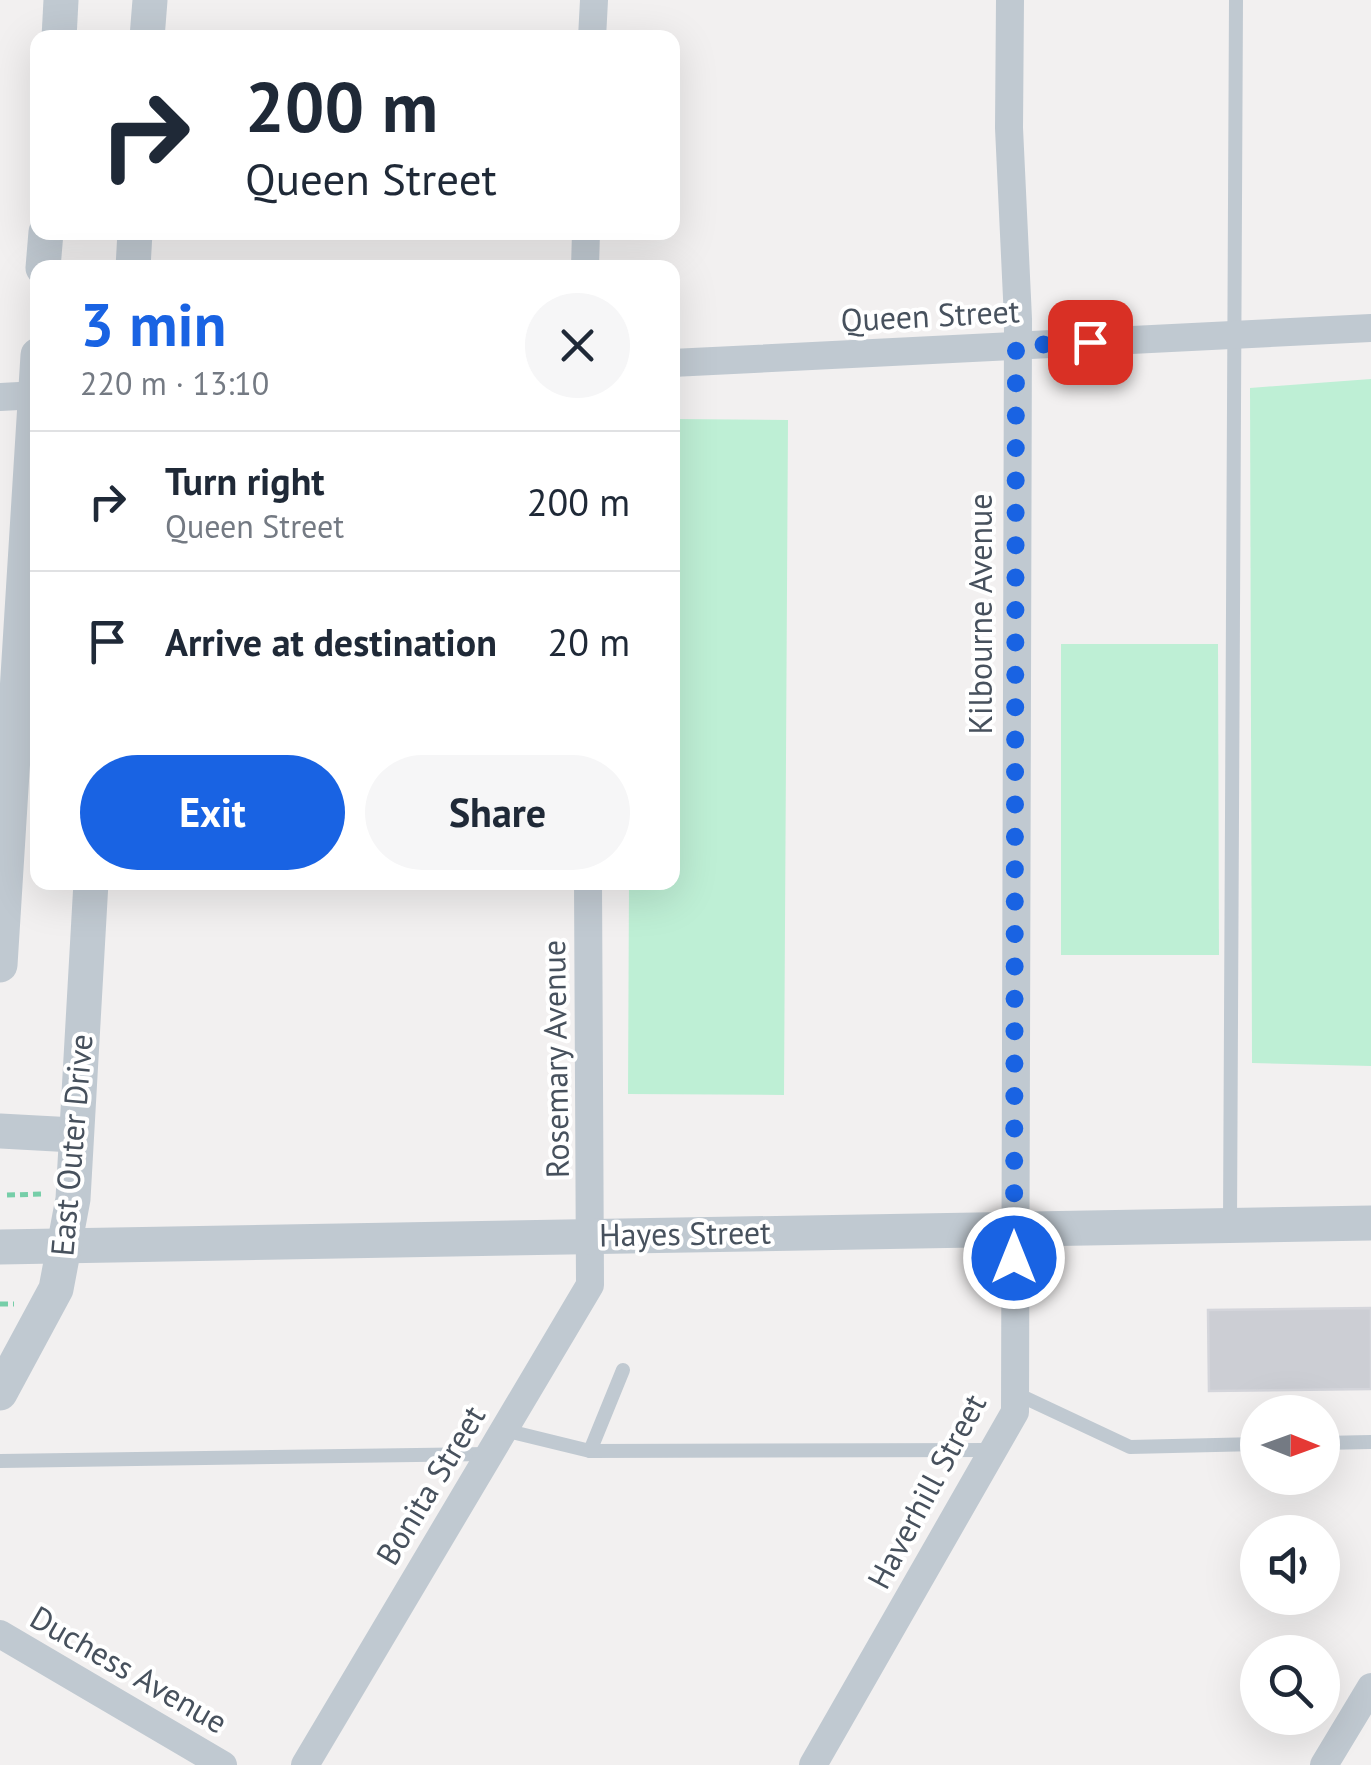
<!DOCTYPE html>
<html lang="en">
<head>
<meta charset="utf-8">
<style>
  :root { --surface:#fff; --page:#f6f6f7; --text:#1f2937; --muted:#747a83; --line:#e0e1e3; --accent:#1963e3 }
  body { margin:0; font-family:"PT Sans",sans-serif; background:var(--page); color:var(--text); height:100vh; display:flex; flex-direction:column; font-size:38px; white-space:nowrap }
  * { box-sizing:border-box; margin:0 }
  p { font-size:32px; color:var(--muted) }
  .icon { flex:none; width:55px; height:55px; fill:none; stroke:currentColor; stroke-width:2; stroke-linecap:round; stroke-linejoin:round }
  .map { position:relative; flex:1; overflow:hidden }
  .details { position:absolute; left:30px; top:260px; width:650px; height:630px; display:flex; flex-direction:column; background:var(--surface); border-radius:20px; box-shadow:0 10px 40px #0002 }
  .details>* { flex:none }
  .top-card { position:absolute; left:30px; top:30px; width:650px; height:210px; border-radius:20px; box-shadow:0 10px 40px #0002; background:#fff; color:var(--text); overflow:hidden }
  .needle { width:65px; rotate:91deg }
  .tools { position:absolute; left:1240px; top:1395px; display:grid; gap:20px }
  .tools a { display:grid; place-items:center; width:100px; height:100px; border-radius:50%; background:var(--surface); box-shadow:0 10px 40px #0002; font-size:50px }
  .pin { position:absolute; display:grid; place-items:center; width:85px; height:85px; color:#fff; margin:-42px; border-radius:20px; box-shadow:0 5px 15px #0006 }
  .me { position:absolute; width:110px; margin:-55px; rotate:0deg; stroke-linejoin:round; filter:drop-shadow(0 0 8px #0008) }
  .turn { display:flex; align-items:center; gap:35px; height:210px; padding:0 50px; font-size:45px }
  .turn .icon { width:130px; height:130px; stroke-width:2.5 }
  .turn b { display:block; font-size:70px; line-height:85px }
  .round { display:grid; place-items:center; flex:none; width:105px; height:105px; border-radius:52px; background:var(--page) }
  .head { display:flex; align-items:center; justify-content:space-between; height:170px; padding:0 50px }
  h1 { font-size:60px; font-weight:800; line-height:75px; color:var(--accent) }
  .action { display:flex; gap:20px; margin-top:auto; padding:20px 50px }
  .action a { flex:1; height:115px; border-radius:60px; background:var(--accent); color:#fff; font-size:40px; font-weight:800; line-height:115px; text-align:center }
  .action a+a { background:var(--page); color:var(--text) }
  ul { padding:0; list-style:none }
  li { display:flex; align-items:center; gap:30px; height:140px; padding:0 50px; border-top:2px solid var(--line) }
  li div { flex:1 }
  li b { display:block; font-size:38px }
  li em { font-style:normal }
  .map>svg:first-child { display:block }
  .green { fill:#beefd5 }
  .building { fill:#ccced4; stroke:#d4d5db; stroke-width:2.5 }
  .lines { fill:none; stroke-linecap:round; stroke-linejoin:round }
  .path { stroke:#76cea8; stroke-width:5; stroke-dasharray:8 5; stroke-linecap:butt }
  .service { stroke:#c0c9d1; stroke-width:14 }
  .minor { stroke:#c0c9d1; stroke-width:28 }
  .tertiary { stroke:#c0c9d1; stroke-width:35 }
  .route { stroke:#1963e3; stroke-width:18; stroke-dasharray:0 32.4 }
  .labels { text-anchor:middle; dominant-baseline:central; stroke-width:8; stroke-linejoin:round; paint-order:stroke }
  .street-label { font-size:32px; fill:#47515d; stroke:#fff }
</style>
</head>
<body>
<div class="map">
<svg width="1371" height="1765" viewBox="0 0 1371 1765">
  <rect width="100%" height="100%" fill="#f2f0f0"/>
  <g class="green">
    <path d="M1371,379V1066L1252,1063L1250,388Z"/>
    <path d="M673,419L788,420L784,1095L628,1094L629,883L672,882Z"/>
    <path d="M1061,644H1218L1219,955H1061Z"/>
  </g>
  <path class="building" d="M1371,1308V1389L1209,1391L1208,1310Z"/>
  <g class="lines">
    <g class="path">
      <path d="M7,1195L42,1194"/>
      <path d="M0,1304H14"/>
    </g>
    <g class="service">
      <path d="M1230,1224L1236,0"/>
      <path d="M1015,1393L1130,1447L1258,1444"/>
      <path d="M504,1430L590,1451L993,1450"/>
      <path d="M1322,1443L1371,1442"/>
      <path d="M590,1451L623,1370"/>
      <path d="M0,1461L488,1454"/>
    </g>
    <g class="minor">
      <path d="M592,38L594,0"/>
      <path d="M585,268L586,232"/>
      <path d="M672,363L1371,328"/>
      <path d="M0,397L38,395"/>
      <path d="M0,1634L223,1765"/>
      <path d="M305,1765L590,1285L588,882"/>
      <path d="M813,1765L1015,1412L1018,319L1009,128L1010,0"/>
      <path d="M1324,1765L1371,1687"/>
    </g>
    <g class="tertiary">
      <path d="M59,38L61,0"/>
      <path d="M147,38L150,0"/>
      <path d="M43,268L46,232"/>
      <path d="M133,268L135,232"/>
      <path d="M0,965L38,355"/>
      <path d="M0,1131L74,1135"/>
      <path d="M0,1247L1371,1223"/>
      <path d="M0,1393L56,1289L73,1199L91,882"/>
    </g>
  </g>
  <g class="lines">
    <path class="route" d="M1014,1258L1016,346L1090,342"/>
  </g>
  <g class="labels">
    <g class="street-label">
      <text transform="translate(930 315) rotate(-3)">Queen Street</text>
      <text transform="translate(980 614) rotate(-90)">Kilbourne Avenue</text>
      <text transform="translate(555 1059) rotate(-91)">Rosemary Avenue</text>
      <text transform="translate(71 1145) rotate(-85)">East Outer Drive</text>
      <text transform="translate(685 1233) rotate(-1)">Hayes Street</text>
      <text transform="translate(430 1485) rotate(-59)">Bonita Street</text>
      <text transform="translate(926 1491) rotate(-62)">Haverhill Street</text>
      <text transform="translate(129 1669) rotate(30)">Duchess Avenue</text>
    </g>
  </g>
</svg>
<div class="tools">
<a><svg class="needle" viewBox="-14 -14 28 28"><path d="M0-13l5 13h-10z" fill="#e53935"/><path d="M0 13l5-13h-10z" fill="#747a83"/></svg></a>
<a><svg class="icon" aria-label="sound" viewBox="0 0 24 24"><path d="M4 9h4l5-4v14l-5-4H4zM17 9q2 3 0 6"/></svg></a>
<a><svg class="icon" aria-label="search" viewBox="0 0 24 24"><circle cx="10" cy="10" r="6"/><path d="M15 15l6 6"/></svg></a>
</div>
<div class="pin" style="left:1090px;top:342px;background:#d93025"><svg class="icon" aria-label="arrive" viewBox="0 0 24 24"><path d="M6 21V4h12l-3 4 3 4H6"/></svg></div>
<svg class="me" style="left:1014px;top:1258px" viewBox="-20 -20 40 40"><circle r="17" fill="#1963e3" stroke="#fff" stroke-width="3"/><path d="M0-11L8 9 0 5-8 9z" fill="#fff"/></svg>
<div class="top-card">
<div class="turn"><svg class="icon" aria-label="right" viewBox="0 0 24 24"><path d="M7 20v-9h11M14 6l5 5-5 5"/></svg><div><b>200 m</b>Queen Street</div></div>
</div>
<section class="details">
<div class="head"><div><h1>3 min</h1><p>220 m · 13:10</p></div><a class="round"><svg class="icon" aria-label="close" viewBox="0 0 24 24"><path d="M6 6l12 12M18 6L6 18"/></svg></a></div>
<ul>
<li><svg class="icon" aria-label="right" viewBox="0 0 24 24"><path d="M7 20v-9h11M14 6l5 5-5 5"/></svg><div><b>Turn right</b><p>Queen Street</p></div><em>200 m</em></li>
<li><svg class="icon" aria-label="arrive" viewBox="0 0 24 24"><path d="M6 21V4h12l-3 4 3 4H6"/></svg><div><b>Arrive at destination</b></div><em>20 m</em></li>
</ul>
<div class="action"><a>Exit</a><a>Share</a></div>
</section>
</div>
</body>
</html>
